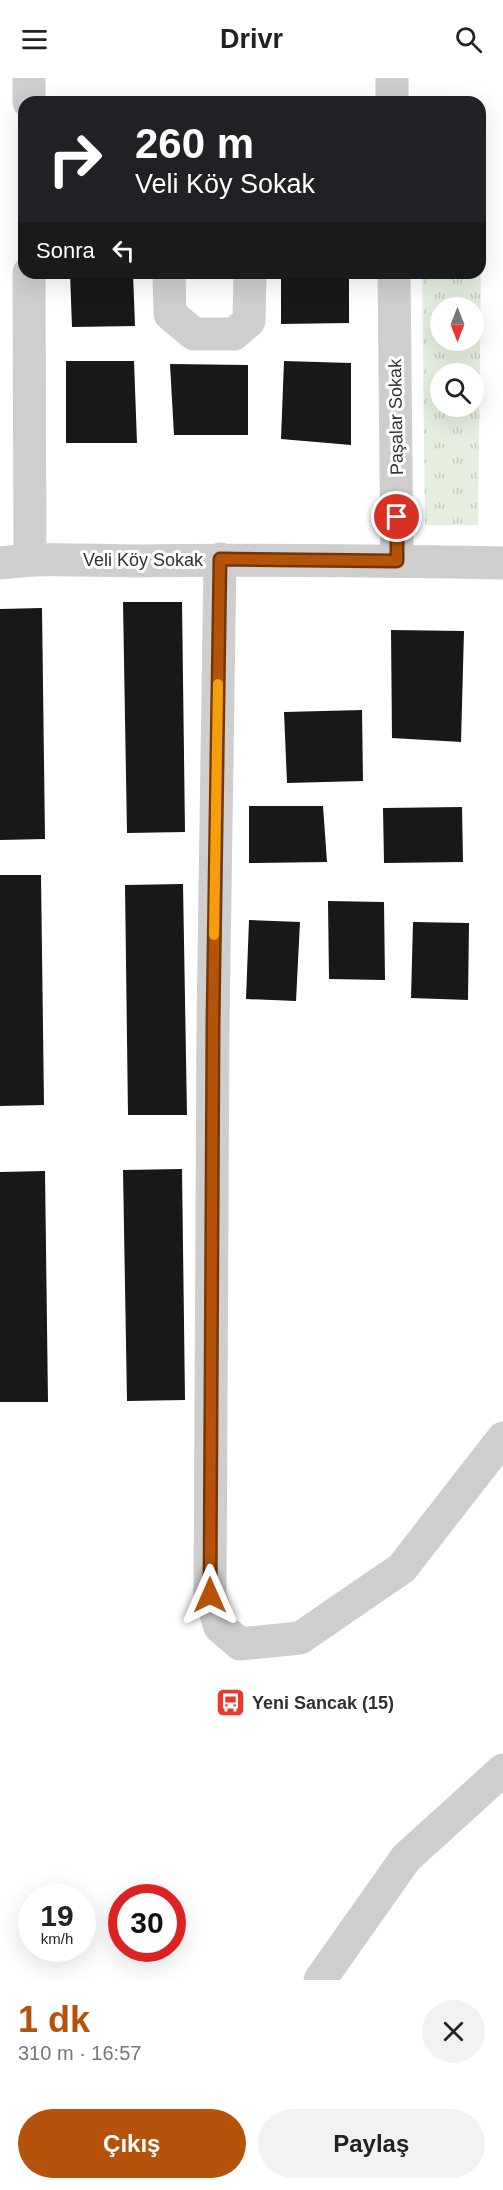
<!DOCTYPE html>
<html lang="tr">
<head>
<meta charset="utf-8">
<style>
  :root { --surface:#fff; --page:#f2f2f2; --text:#222; --muted:#767676; --accent:#b45309 }
  body { margin:0; font-family:Helvetica,sans-serif; background:var(--page); color:var(--text); height:100vh; display:flex; flex-direction:column; font-size:22px; white-space:nowrap }
  * { box-sizing:border-box; margin:0 }
  p { font-size:20px; color:var(--muted) }
  .icon { flex:none; width:33px; height:33px; fill:none; stroke:currentColor; stroke-width:2; stroke-linecap:round; stroke-linejoin:round }
  .map { position:relative; height:1902px; overflow:hidden }
  .details { display:flex; flex-direction:column; background:var(--surface); flex:1 }
  .details>* { flex:none }
  .top-card { position:absolute; left:18px; top:18px; width:468px; height:183px; border-radius:18px; box-shadow:0 6px 24px #0002; background:#202124; color:#fff; overflow:hidden }
  .needle { width:39px; rotate:180deg }
  .fabs { position:absolute; left:430px; top:219px; display:grid; gap:12px }
  .fabs a { display:grid; place-items:center; width:54px; height:54px; border-radius:50%; background:var(--surface); box-shadow:0 6px 24px #0002; font-size:30px }
  .speed { position:absolute; left:18px; top:1806px; display:flex; gap:12px; font-size:30px; font-weight:700; text-align:center }
  .speed>* { display:grid; place-content:center; width:78px; height:78px; border-radius:50%; background:var(--surface); box-shadow:0 6px 24px #0002; line-height:1 }
  .speed small { font-size:15px; font-weight:400 }
  .speed .limit { border:9px solid #d22; background:#fff; color:#111 }
  .pin { position:absolute; display:grid; place-items:center; width:51px; height:51px; color:#fff; margin:-26px; border:3px solid #fff; border-radius:50%; box-shadow:0 2px 6px #0007 }
  .me { position:absolute; width:66px; margin:-33px; rotate:0deg; stroke-linejoin:round; filter:drop-shadow(0 0 4px #0008) }
  .turn { display:flex; align-items:center; gap:21px; height:126px; padding:0 18px; font-size:27px }
  .turn .icon { width:78px; height:78px; stroke-width:2.5 }
  .turn b { display:block; font-size:42px; line-height:51px }
  .then { display:flex; align-items:center; height:57px; padding:0 18px; background:#0003; gap:12px; font-size:22px }
  .round { display:grid; place-items:center; flex:none; width:63px; height:63px; border-radius:32px; background:var(--page) }
  .head { display:flex; align-items:center; justify-content:space-between; height:102px; padding:0 18px }
  h1 { font-size:36px; font-weight:600; line-height:45px; color:var(--accent) }
  .primary-button { display:flex; gap:12px; margin-top:auto; padding:12px 18px }
  .primary-button a { flex:1; height:69px; border-radius:36px; background:var(--accent); color:#fff; font-size:24px; font-weight:600; line-height:69px; text-align:center }
  .primary-button a+a { background:var(--page); color:var(--text) }
  header { display:flex; justify-content:space-between; align-items:center; height:78px; padding:0 18px; background:var(--surface); font-size:27px; font-weight:600 }
  .map>svg:first-child { display:block }
  .grass { fill:url(#grass-tufts); fill-rule:evenodd }
  .building { fill:#181818 }
  .lines { fill:none; stroke-linecap:round; stroke-linejoin:round }
  .minor { stroke:#cecece; stroke-width:33 }
  .route-casing { stroke:#753606; stroke-width:15 }
  .route { stroke:#b45309; stroke-width:10 }
  .slow { stroke:#f59e0b; stroke-width:10 }
  .labels { text-anchor:middle; dominant-baseline:central; stroke-width:6; stroke-linejoin:round; paint-order:stroke }
  .street-label { font-size:18px; fill:#313131; stroke:#fff }
  .poi-label { font-size:18px; font-weight:bold; fill:#313131; stroke:#fff; text-anchor:start }
</style>
</head>
<body>
<header><svg class="icon" aria-label="menu" viewBox="0 0 24 24"><path d="M4 6h16M4 12h16M4 18h16"/></svg>Drivr<svg class="icon" aria-label="search" viewBox="0 0 24 24"><circle cx="10" cy="10" r="6"/><path d="M15 15l6 6"/></svg></header>
<div class="map">
<svg width="503" height="1902" viewBox="0 0 503 1902">
  <defs>
    <pattern id="grass-tufts" width="24" height="20" patternUnits="userSpaceOnUse" patternTransform="scale(1.5)"><rect width="24" height="20" fill="#e5eedf"/><path d="M3 7l-1-3M5 7V3M7 7l1-3M15 17l-1-3M17 17v-4M19 17l1-3" fill="none" stroke="#c5cdc0"/></pattern>
  </defs>
  <rect width="100%" height="100%" fill="#fff"/>
  <path class="grass" d="M480,25H483L478,447H425L422,195H480ZM441,230H474V262H441ZM441,296H474V328H441Z"/>
  <g class="building">
    <path d="M70,195H133L135,248L72,249Z"/>
    <path d="M281,195H349V245L281,246Z"/>
    <path d="M66,283H134L137,365H66Z"/>
    <path d="M284,283L351,285V367L281,361Z"/>
    <path d="M170,286L248,287V357H174Z"/>
    <path d="M123,524H182L185,754L127,755Z"/>
    <path d="M42,530L45,761L0,762V531Z"/>
    <path d="M391,552L464,553L461,664L392,660Z"/>
    <path d="M362,632L363,703L287,705L284,634Z"/>
    <path d="M249,728H323L327,784L249,785Z"/>
    <path d="M462,729L463,784L384,785L383,730Z"/>
    <path d="M0,797H41L44,1027L0,1028Z"/>
    <path d="M183,806L187,1037H128L125,807Z"/>
    <path d="M328,823L384,824L385,902L329,901Z"/>
    <path d="M249,842L300,844L296,923L246,921Z"/>
    <path d="M413,844L469,845L468,922L411,920Z"/>
    <path d="M182,1091L185,1322L127,1323L123,1092Z"/>
    <path d="M45,1093L48,1324H0V1094Z"/>
  </g>
  <g class="lines">
    <g class="minor">
      <path d="M29,0V24"/>
      <path d="M392,0V24"/>
      <path d="M29,195L30,481"/>
      <path d="M169,195L170,236L194,256H234L249,243L250,195"/>
      <path d="M394,195L397,483"/>
      <path d="M220,481L213,946L210,1517L220,1549L240,1566L300,1560L402,1490L503,1360"/>
      <path d="M0,485C46,479 91,483 137,483C259,481 381,483 503,485"/>
      <path d="M320,1902L406,1780L503,1692"/>
    </g>
  </g>
  <g class="lines">
    <defs>
      <path id="route" d="M210,1517L213,946L220,481L397,483V439"/>
    </defs>
    <use href="#route" class="route-casing"/>
    <use href="#route" class="route"/>
    <path class="slow" d="M214,857L218,606"/>
  </g>
  <defs>
    <symbol id="bus-square" viewBox="-11 -11 22 22"><rect x="-9" y="-9" width="18" height="18" rx="4" fill="#ec392f" stroke="#fff"/><path d="M-5-6H5V4H4V6H2V4H-2V6H-4V4H-5ZM-3.5-4V0h7V-4ZM-3.5 1.2v1.5H-2V1.2ZM2 1.2v1.5H3.5V1.2Z" fill="#fff"/></symbol>
  </defs>
  <g fill-rule="evenodd">
    <use href="#bus-square" x="214" y="1608" width="33" height="33"/>
  </g>
  <g class="labels">
    <g class="street-label">
      <text transform="translate(396 339) rotate(-91)">Paşalar Sokak</text>
      <text x="143" y="482">Veli Köy Sokak</text>
    </g>
    <g class="poi-label">
      <text x="252" y="1625">Yeni Sancak (15)</text>
    </g>
  </g>
</svg>
<div class="fabs">
<a><svg class="needle" viewBox="-14 -14 28 28"><path d="M0-13l5 13h-10z" fill="#e53935"/><path d="M0 13l5-13h-10z" fill="#767676"/></svg></a>
<a><svg class="icon" aria-label="search" viewBox="0 0 24 24"><circle cx="10" cy="10" r="6"/><path d="M15 15l6 6"/></svg></a>
</div>
<div class="speed"><div>19<small>km/h</small></div><div class="limit">30</div></div>
<div class="pin" style="left:397px;top:439px;background:#d93025"><svg class="icon" aria-label="arrive" viewBox="0 0 24 24"><path d="M6 21V4h12l-3 4 3 4H6"/></svg></div>
<svg class="me" style="left:210px;top:1517px" viewBox="-20 -20 40 40"><path d="M0-17L14 15 0 8-14 15z" fill="#b45309" stroke="#fff" stroke-width="4"/></svg>
<div class="top-card">
<div class="turn"><svg class="icon" aria-label="right" viewBox="0 0 24 24"><path d="M7 20v-9h11M14 6l5 5-5 5"/></svg><div><b>260 m</b>Veli Köy Sokak</div></div>
<div class="then">Sonra<svg class="icon" aria-label="left" viewBox="0 0 24 24"><path d="M17 20v-9H6M10 6l-5 5 5 5"/></svg></div>
</div>
</div>
<section class="details">
<div class="head"><div><h1>1 dk</h1><p>310 m · 16:57</p></div><a class="round"><svg class="icon" aria-label="close" viewBox="0 0 24 24"><path d="M6 6l12 12M18 6L6 18"/></svg></a></div>
<div class="primary-button"><a>Çıkış</a><a>Paylaş</a></div>
</section>
</body>
</html>
